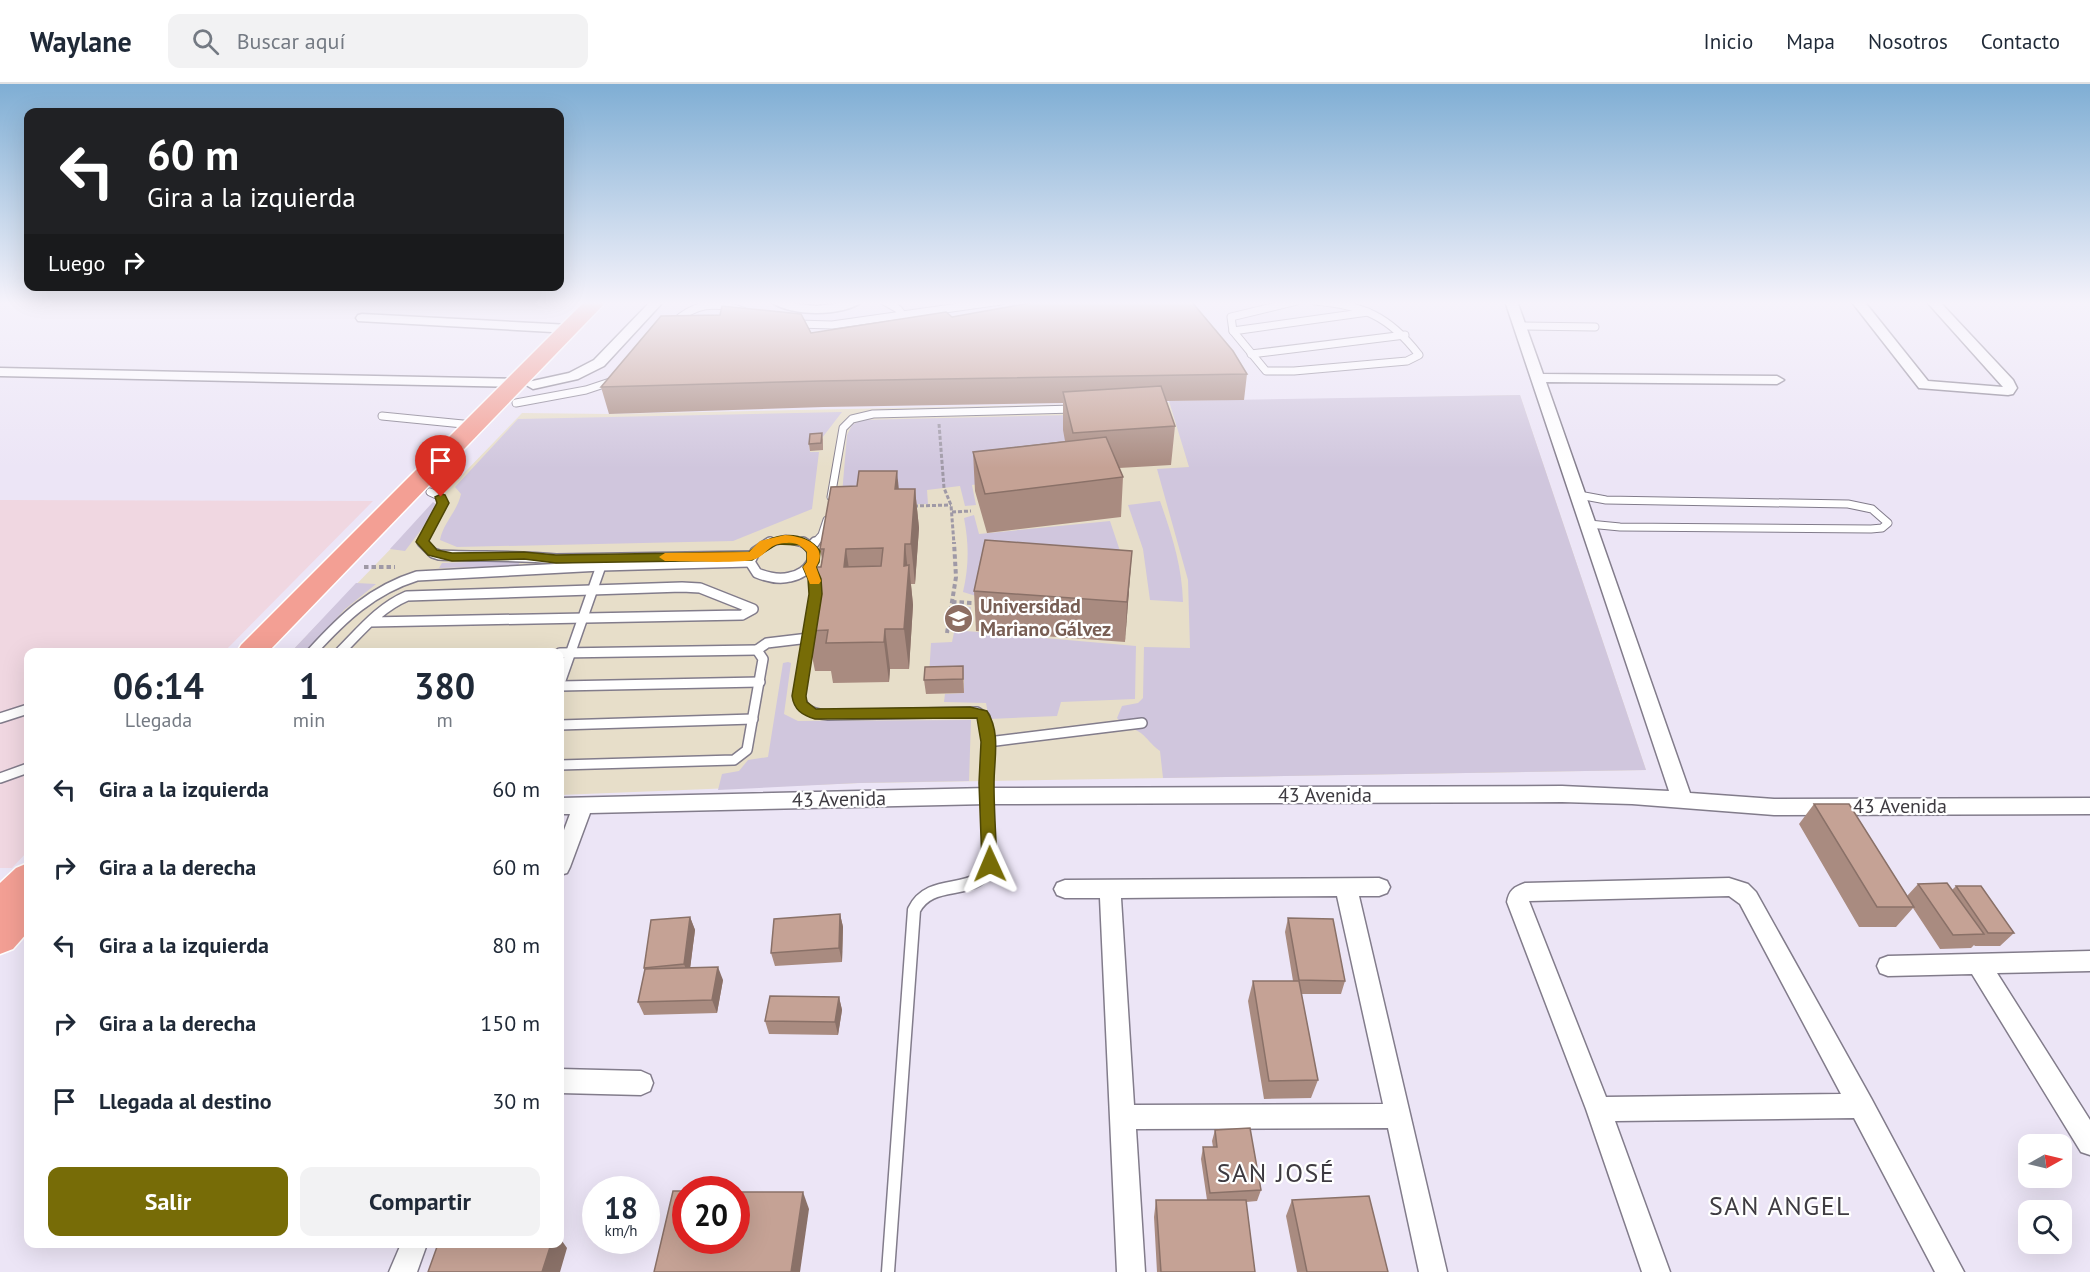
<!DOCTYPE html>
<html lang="es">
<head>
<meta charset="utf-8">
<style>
  :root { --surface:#fff; --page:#f2f2f3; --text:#1f2937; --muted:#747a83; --line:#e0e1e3; --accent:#776c07 }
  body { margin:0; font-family:"PT Sans",sans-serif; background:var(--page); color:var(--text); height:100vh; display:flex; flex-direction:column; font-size:22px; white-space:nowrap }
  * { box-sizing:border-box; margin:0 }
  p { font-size:20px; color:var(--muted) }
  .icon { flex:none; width:33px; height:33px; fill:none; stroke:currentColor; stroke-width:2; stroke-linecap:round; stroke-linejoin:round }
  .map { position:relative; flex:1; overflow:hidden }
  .sheet { position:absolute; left:24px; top:564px; width:540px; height:600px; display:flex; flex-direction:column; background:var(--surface); border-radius:12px; box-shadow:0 6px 24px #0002 }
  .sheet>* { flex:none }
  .top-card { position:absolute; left:24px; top:24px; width:540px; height:183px; border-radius:12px; box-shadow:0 6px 24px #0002; background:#202124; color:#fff; overflow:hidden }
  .needle { width:39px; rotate:82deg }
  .buttons { position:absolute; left:2018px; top:1050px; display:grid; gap:12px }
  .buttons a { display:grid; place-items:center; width:54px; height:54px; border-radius:12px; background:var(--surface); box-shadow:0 6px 24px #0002; font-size:30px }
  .speed { position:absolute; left:582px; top:1092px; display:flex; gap:12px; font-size:30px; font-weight:700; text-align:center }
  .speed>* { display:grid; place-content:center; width:78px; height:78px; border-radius:50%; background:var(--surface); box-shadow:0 6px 24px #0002; line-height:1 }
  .speed small { font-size:15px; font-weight:400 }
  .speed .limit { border:9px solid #d22; background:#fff; color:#111 }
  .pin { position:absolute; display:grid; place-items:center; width:51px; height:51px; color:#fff; margin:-62px -26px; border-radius:50% 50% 50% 0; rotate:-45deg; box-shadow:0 0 6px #0007 }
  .pin .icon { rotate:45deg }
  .me { position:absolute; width:66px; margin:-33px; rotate:359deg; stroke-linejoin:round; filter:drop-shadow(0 0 4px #0008) }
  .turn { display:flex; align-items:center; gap:21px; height:126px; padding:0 24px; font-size:27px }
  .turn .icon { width:78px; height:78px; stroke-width:2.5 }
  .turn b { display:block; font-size:42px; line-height:51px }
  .then { display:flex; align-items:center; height:57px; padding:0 24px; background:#0003; gap:12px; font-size:22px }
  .eta { display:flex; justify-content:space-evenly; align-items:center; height:102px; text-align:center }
  .eta b { font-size:36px; font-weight:700; line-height:42px }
  .action { display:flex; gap:12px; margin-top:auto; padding:12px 24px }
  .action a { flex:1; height:69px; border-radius:12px; background:var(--accent); color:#fff; font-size:24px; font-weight:700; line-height:69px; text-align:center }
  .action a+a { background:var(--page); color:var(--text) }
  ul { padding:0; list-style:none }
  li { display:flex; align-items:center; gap:18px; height:78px; padding:0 24px }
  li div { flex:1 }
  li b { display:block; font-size:22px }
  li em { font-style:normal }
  header { display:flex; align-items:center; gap:36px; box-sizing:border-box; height:84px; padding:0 30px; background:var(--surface); border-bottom:2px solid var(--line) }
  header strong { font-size:28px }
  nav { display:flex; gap:33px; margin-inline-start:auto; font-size:21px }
  .search { width:420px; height:54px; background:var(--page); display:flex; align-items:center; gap:15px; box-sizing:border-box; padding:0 21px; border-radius:12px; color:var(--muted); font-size:22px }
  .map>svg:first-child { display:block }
  .industrial { fill:#f0d7e1 }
  .education { fill:#e7dec9 }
  .green { fill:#d0c6dd }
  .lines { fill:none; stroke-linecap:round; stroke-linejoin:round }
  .service-far2-casing { stroke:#827c8b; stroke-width:9 }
  .service-far1-casing { stroke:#827c8b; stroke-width:12 }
  .service-casing { stroke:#827c8b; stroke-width:15 }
  .minor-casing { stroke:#827c8b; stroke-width:3 }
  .trunk-casing { stroke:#fff; stroke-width:3 }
  .path-far1 { stroke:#9f99a6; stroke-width:3; stroke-dasharray:4 2; stroke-linecap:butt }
  .path { stroke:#9f99a6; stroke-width:4; stroke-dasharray:4.5 3; stroke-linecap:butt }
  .service-far2 { stroke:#fff; stroke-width:7 }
  .service-far1 { stroke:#fff; stroke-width:9 }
  .service { stroke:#fff; stroke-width:12 }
  .minor { fill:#fff; fill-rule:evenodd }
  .trunk { fill:#f39f94; fill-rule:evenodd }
  .wall { fill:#a98b80 }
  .shaded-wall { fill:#8a7168 }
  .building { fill:#c5a295; stroke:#8a7168; stroke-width:1.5; fill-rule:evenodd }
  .route { fill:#776c07; stroke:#4d4605; stroke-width:1.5 }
  .slow { fill:#f59e0b }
  .labels { text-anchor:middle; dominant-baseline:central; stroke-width:4.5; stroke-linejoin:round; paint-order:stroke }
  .education-label { font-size:20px; font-weight:bold; fill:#785e54; stroke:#fff; text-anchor:start }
  .street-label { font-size:20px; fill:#3e3b41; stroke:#fff }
  .near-neighbourhood-label { font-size:26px; letter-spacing:1.5px; fill:#3e3b41; stroke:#fff }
</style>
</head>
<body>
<header>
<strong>Waylane</strong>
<div class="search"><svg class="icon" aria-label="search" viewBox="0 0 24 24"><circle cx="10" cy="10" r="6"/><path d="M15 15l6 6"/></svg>Buscar aquí</div>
<nav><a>Inicio</a><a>Mapa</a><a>Nosotros</a><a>Contacto</a></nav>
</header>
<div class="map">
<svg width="2090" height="1188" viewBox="0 0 2090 1188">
  <rect width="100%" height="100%" fill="#ece5f6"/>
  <path class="industrial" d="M0,416L373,417L224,568H28V767L12,784H0Z"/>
  <path class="education" d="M1520,311L1646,686L861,699L560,711V568H291L522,329L609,330Z"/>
  <g class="green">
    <path d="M1520,311L1646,686L1163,694L1160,667C1145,656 1145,646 1125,643L1117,634L1122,622L1138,619L1143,614L1144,563L1190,564L1188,496L1157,385L1189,383L1169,317Z"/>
    <path d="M842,328L822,354L809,356L810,368H819L812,425L733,457L457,463L440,456C443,439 457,428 461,410L455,403L518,335Z"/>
    <path d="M1113,330L1072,387L972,401L976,421L965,422L960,402L927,406L928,420L841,422L847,351L852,341L861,336Z"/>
    <path d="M1160,417C1172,451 1182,482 1183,518L1150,516L1143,465L1128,421Z"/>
    <path d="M433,418L436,420L430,434L405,467L390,465Z"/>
    <path d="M974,431L979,450L1110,437L1123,476L976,512L963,508C969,482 969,460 964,434Z"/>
    <path d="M521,476L518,482L439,484L442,479Z"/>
    <path d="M356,499L376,500L344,526L306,568H291Z"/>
    <path d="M971,523L966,547L1136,562L1135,615L1061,618L1057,632L989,635L986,619L944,618L945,610L964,609V592H929L931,559L952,558L959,525Z"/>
    <path d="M788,578L791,579L784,630L798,637L971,636L969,697L858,699L718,706L722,690L739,687L748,676L768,673L783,579Z"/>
  </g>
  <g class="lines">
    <defs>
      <g id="service-far2">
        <path d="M884,217L898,225L905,234"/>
        <path d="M1297,217L1231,233L1233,247L1266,287H1294L1407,277L1419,271C1389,232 1363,221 1314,217"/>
        <path d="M672,240C695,219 714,217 743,227"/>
        <path d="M797,240L832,241L1001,217"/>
        <path d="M1520,242L1595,243"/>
        <path d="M1233,247L1368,228"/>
        <path d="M1251,270L1405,251"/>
        <path d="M516,319L586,306L613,297"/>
        <path d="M382,332L473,341"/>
        <path d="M1579,411L1606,416L1848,420L1872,425L1888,439L1882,444L1871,445L1620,443L1589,440"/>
        <path d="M831,413L843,344L852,335L873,330L1075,325"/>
        <path d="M424,460L422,458L443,419L441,413L430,408"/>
        <path d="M767,460L785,455L806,460"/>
        <path d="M814,460L822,451L827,436"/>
      </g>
      <g id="service-far1">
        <path d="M422,458L433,469L439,471C478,473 517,471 556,475L752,472"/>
        <path d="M770,458L755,468L750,478L757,489C767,493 779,496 790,493C808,490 824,470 803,458"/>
        <path d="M811,463L815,458"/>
        <path d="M809,483L814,495L815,509"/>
        <path d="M810,547L799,612C803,627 814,630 828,631L977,628L985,633L988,657L989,776"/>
        <path d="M312,568C343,534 372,506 417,492L601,482L750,478"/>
        <path d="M340,568C361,547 379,524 407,512L682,503L700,504L753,525L742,531L370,538"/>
        <path d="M560,569L757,566"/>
        <path d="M560,599L602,479"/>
        <path d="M560,602L760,598"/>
        <path d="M0,634L28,625"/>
        <path d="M560,641L753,635"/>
        <path d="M988,658L1142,639"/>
        <path d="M560,681L734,676L747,666L763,575L757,566L767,559L809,554"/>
        <path d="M0,694L28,684"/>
      </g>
      <path id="service" d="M888,1188L914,826C932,789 985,818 989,774"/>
      <g id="minor">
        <path d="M651,217H664L604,282L578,295L533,305L526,301L528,298L569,289L594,276Z"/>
        <path d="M770,217L816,222L863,217C844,233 789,233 770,217Z"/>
        <path d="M1505,217H1517L1543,290L1777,292L1784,296L1777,300L1546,298L1690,709L1774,715L2090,714V730L1774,731L1632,720L1562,718L988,720L590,729L570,783L567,789L560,791V757L570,730H560V714L988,704L1562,702L1669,707Z"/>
        <path d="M1851,217H1864L1928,297L2003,303L1926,217H1939L2013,296L2017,304L2013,310L2008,311L1919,304Z"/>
        <path d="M362,230L570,241L576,245L570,249L358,237L356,234L358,231Z"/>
        <path d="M0,284L516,295L523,299L516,303L0,292Z"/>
        <path d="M1379,794L1387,797L1390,803L1387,809L1379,812H1359L1447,1188H1419L1388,1044L1136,1045L1145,1188H1117L1100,814H1065L1057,811L1054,805L1057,799L1065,796ZM1337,812L1383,1020L1134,1021L1121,814Z"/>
        <path d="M1729,794L1748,800L1756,808L1871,1014L1964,1188H1935L1854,1034L1615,1037L1670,1188H1642L1586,1025L1507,818C1509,806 1514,803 1525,799ZM1729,812L1740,820L1841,1010L1606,1013L1529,817Z"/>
        <path d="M2090,867V887L1997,889L2090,1036V1071L2081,1068L1972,890L1888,892L1880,889L1877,882L1880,875L1888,872Z"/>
        <path d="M560,985L641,987L650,991L653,999L650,1007L641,1011L560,1009Z"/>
        <path d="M401,1160H427L417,1188H389Z"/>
      </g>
      <g id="trunk">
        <path d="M585,217H607L268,568H237L241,561Z"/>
        <path d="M28,779V848L13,865L0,870V799L16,784Z"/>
      </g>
    </defs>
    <use href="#service-far2" class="service-far2-casing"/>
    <use href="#service-far1" class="service-far1-casing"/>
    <use href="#service" class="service-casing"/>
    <use href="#minor" class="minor-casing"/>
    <use href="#trunk" class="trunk-casing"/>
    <g class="path-far1">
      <path d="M939,340L944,404L951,421L954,460"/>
      <path d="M914,422L951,421"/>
      <path d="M952,428L971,427"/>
    </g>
    <g class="path">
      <path d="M364,483H395"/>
      <path d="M952,518L973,519"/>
      <path d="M947,549L956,493L954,458"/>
    </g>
    <use href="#service-far2" class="service-far2"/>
    <use href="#service-far1" class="service-far1"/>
    <use href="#service" class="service"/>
    <use href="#minor" class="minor"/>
    <use href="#trunk" class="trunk"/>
  </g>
  <g class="wall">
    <path d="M952,233L1247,290L1244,316L1166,317L1175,342L1171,381L1119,384L1123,393L1121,433L987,449L975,407L973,368L1065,357L1063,346V319L824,323L609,330L601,303L811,249Z"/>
    <path d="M822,349L823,356V366L810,367L809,360Z"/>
    <path d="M899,405H915L919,444L915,500H911L913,521L909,585H890L889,598L833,599L831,587H815L807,547L822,475L820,465Z"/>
    <path d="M1129,506L1125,558L976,547L974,507Z"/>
    <path d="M963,582L964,609L926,610L924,596Z"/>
    <path d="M1814,720L1907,812L1918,800L1952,806L1956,802L2014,849L2000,862H1975L1974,861L1971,864L1940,865L1913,824L1896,843H1859L1799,740Z"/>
    <path d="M840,830L843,843L842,878L775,882L771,869Z"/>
    <path d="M690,833L695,846L690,884L723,896L717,929L644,931L638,918L645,887L644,884Z"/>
    <path d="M1288,834L1345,897L1341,910H1301L1318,996L1311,1014L1264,1015L1248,917L1253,897H1293L1285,848Z"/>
    <path d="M839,913L842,926L838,951L769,950L765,937Z"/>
    <path d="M1215,1046L1261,1106L1257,1117L1246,1118L1255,1188H1157L1154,1133L1156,1116H1207L1201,1075L1203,1063H1213L1212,1057Z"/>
    <path d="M1292,1116L1388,1188H1297L1286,1132Z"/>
  </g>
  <g class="shaded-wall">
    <path d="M897,387L901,426L895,405Z"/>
    <path d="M915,405L919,444L915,500L911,460Z"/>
    <path d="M905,460L908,488L909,481L913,521L909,585L904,545V482Z"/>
    <path d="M846,465L852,505L844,483Z"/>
    <path d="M1132,467L1125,558L1127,518Z"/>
    <path d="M885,545L890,585L889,598L884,558Z"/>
    <path d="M840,830L843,843L842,878L839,864Z"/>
    <path d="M690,833L695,846L689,893L684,880Z"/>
    <path d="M718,883L723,896L717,929L712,916Z"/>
    <path d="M839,913L842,926L838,951L835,938Z"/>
    <path d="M803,1108L809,1125L800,1188H791Z"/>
    <path d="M560,1154L567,1164L560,1188H542L551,1160H560Z"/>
  </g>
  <g class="building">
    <path d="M1041,217H1191L1233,267L1247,290L820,297L601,303L661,232L720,231L722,222L801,230L811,249L946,228L952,233Z"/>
    <path d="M1161,302L1175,342L1073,349L1063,308Z"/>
    <path d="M822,349L821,359L809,360L810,350Z"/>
    <path d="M1106,353L1123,393L985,410L973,368Z"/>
    <path d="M859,387H897L895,405H915L911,460H905L904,482L909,481L904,545H885L884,558L826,559L828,546L807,547L817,483H821L824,465H820L831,403L857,402ZM883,464L881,482L844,483L846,465Z"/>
    <path d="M985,456L1132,467L1127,518L974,507Z"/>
    <path d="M963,582V595L924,596L925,583Z"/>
    <path d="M1814,720H1849L1914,823H1877Z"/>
    <path d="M1947,799L1984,850L1953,851L1918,800Z"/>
    <path d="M1956,802H1981L2014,849H1988Z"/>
    <path d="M840,830L839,864L771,869L774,835Z"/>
    <path d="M690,833L684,880L644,884L651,836Z"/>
    <path d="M1288,834L1333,835L1345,897L1299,896Z"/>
    <path d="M718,883L712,916L638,918L645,885Z"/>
    <path d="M1253,897H1299L1318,996L1269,997Z"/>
    <path d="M770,912L839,913L835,938L765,937Z"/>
    <path d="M1250,1044L1261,1106L1210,1109L1203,1063H1217L1215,1046Z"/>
    <path d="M673,1107H686V1156H736V1108H803L791,1188H654Z"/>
    <path d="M1369,1112L1388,1188H1307L1292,1116Z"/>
    <path d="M1156,1116H1246L1255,1188H1161Z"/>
    <path d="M438,1160H551L542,1188H428Z"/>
  </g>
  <linearGradient id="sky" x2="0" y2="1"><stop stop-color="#7faed4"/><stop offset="0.57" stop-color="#f6f3fb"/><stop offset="1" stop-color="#f6f3fb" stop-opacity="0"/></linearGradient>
  <rect width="2090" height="384" fill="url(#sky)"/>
  <path class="route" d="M441,410L445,411L449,419L429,457L437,466L452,469L524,468L556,471L749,468C769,450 801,443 820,467L819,478L816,483L821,495L822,510L806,612L807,618L816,625L970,623L987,627C1001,649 994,675 994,700C994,727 996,753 997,780L995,785L990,786L984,785L982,780L979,699L981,658L977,634L815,635C802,631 794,626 792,612L809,510L808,495L803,483L807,478V468L800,461L777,460L752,476L556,479L524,475L452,477L428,471L416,458L437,419L435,413Z"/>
  <path class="slow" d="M785,451C802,452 830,461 816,483L821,497L819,500H810L803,483L807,478V468C801,462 797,458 787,459C768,459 768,470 755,475C743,480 682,477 665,477L659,473L665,469L749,468L760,457Z"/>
  <defs>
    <symbol id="university-disc" viewBox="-11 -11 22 22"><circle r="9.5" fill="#8d6e63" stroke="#fff"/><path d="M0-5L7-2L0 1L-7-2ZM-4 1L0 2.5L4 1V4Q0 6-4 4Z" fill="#fff"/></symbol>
  </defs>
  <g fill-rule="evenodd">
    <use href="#university-disc" x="942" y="518" width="33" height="33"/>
  </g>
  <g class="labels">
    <g class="education-label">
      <text x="980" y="522">Universidad<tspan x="980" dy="23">Mariano Gálvez</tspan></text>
    </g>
    <g class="street-label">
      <text x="1325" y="711">43 Avenida</text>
      <text transform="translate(839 715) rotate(-1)">43 Avenida</text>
      <text x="1900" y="722">43 Avenida</text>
    </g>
    <g class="near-neighbourhood-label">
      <text x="1276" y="1088">SAN JOSÉ</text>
      <text x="1780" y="1121">SAN ANGEL</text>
    </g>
  </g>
</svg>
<div class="buttons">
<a><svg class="needle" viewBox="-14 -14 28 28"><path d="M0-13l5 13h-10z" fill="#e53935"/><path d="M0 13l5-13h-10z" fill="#747a83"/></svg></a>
<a><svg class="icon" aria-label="search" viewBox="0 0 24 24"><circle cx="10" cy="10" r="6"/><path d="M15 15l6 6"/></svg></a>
</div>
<div class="speed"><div>18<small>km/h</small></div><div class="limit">20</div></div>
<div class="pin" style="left:441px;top:413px;background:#d93025"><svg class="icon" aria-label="arrive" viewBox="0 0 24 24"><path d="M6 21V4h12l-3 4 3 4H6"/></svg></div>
<svg class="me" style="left:990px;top:780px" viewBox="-20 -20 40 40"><path d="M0-17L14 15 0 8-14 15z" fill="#776c07" stroke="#fff" stroke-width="4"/></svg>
<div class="top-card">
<div class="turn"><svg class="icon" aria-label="left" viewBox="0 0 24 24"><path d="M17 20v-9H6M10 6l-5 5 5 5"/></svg><div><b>60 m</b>Gira a la izquierda</div></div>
<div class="then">Luego<svg class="icon" aria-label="right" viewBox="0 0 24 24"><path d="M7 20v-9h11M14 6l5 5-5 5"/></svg></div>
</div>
<section class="sheet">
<div class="eta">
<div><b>06:14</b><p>Llegada</p></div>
<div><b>1</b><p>min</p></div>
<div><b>380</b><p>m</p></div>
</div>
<ul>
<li><svg class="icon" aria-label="left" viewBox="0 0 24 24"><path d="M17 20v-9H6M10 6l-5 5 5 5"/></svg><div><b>Gira a la izquierda</b></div><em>60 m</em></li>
<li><svg class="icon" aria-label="right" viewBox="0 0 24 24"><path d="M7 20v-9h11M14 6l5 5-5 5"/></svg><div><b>Gira a la derecha</b></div><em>60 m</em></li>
<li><svg class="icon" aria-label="left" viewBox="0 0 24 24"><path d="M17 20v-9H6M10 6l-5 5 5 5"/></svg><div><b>Gira a la izquierda</b></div><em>80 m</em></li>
<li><svg class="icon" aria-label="right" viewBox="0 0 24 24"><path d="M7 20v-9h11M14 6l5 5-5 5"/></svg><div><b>Gira a la derecha</b></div><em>150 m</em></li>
<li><svg class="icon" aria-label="arrive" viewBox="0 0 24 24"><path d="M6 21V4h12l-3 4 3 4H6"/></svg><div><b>Llegada al destino</b></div><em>30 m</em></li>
</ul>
<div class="action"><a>Salir</a><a>Compartir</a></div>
</section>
</div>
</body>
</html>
